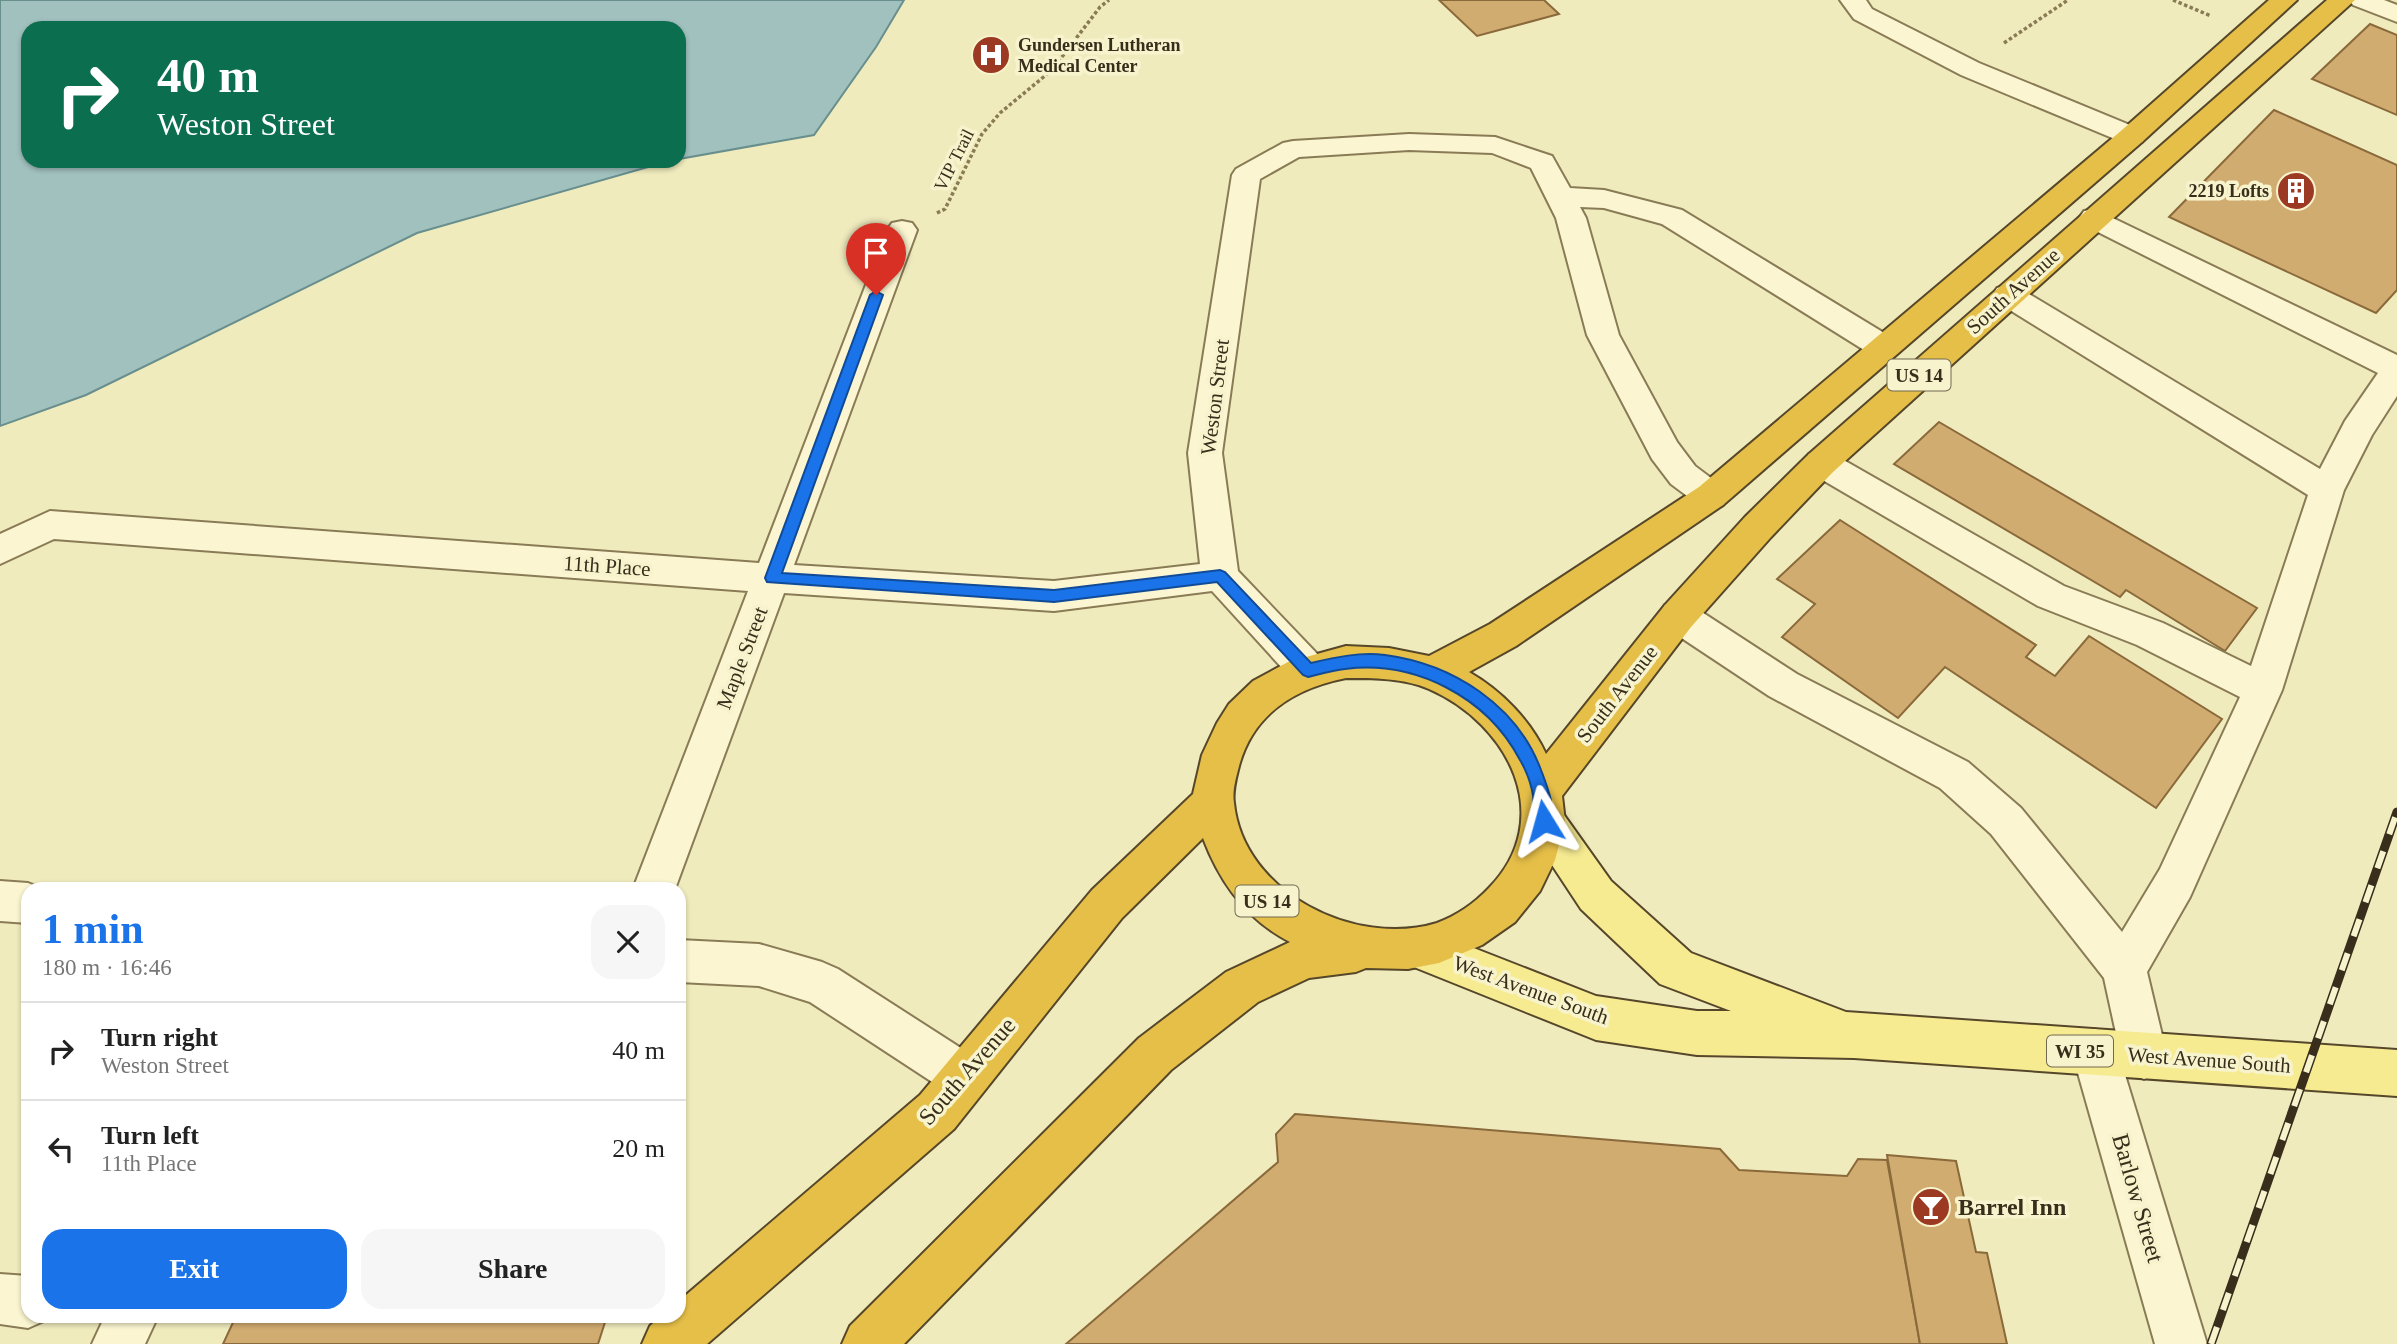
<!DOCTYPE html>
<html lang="en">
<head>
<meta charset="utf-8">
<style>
  :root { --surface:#fff; --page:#f6f6f6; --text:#222; --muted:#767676; --line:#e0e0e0; --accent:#1a73e8 }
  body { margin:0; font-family:"Times New Roman",serif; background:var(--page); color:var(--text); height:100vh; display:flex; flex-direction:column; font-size:26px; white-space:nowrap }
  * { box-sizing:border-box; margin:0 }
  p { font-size:23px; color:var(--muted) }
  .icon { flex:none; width:38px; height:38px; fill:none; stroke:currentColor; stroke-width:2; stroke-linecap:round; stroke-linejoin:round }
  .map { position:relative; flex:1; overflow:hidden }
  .details { position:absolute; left:21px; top:882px; width:665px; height:441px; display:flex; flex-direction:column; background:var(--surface); border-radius:21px; box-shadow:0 2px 5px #0004 }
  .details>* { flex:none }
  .guide { position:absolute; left:21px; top:21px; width:665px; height:147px; border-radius:21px; box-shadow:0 2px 5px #0004; background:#0b6e4f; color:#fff; overflow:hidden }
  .pin { position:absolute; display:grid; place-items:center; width:60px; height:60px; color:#fff; margin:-72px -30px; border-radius:50% 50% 50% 0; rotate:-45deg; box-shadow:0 0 7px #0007 }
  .pin .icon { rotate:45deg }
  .me { position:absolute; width:77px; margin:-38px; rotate:352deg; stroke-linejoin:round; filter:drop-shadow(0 0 5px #0008) }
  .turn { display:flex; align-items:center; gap:24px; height:147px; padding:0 21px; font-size:32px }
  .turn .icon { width:91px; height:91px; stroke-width:2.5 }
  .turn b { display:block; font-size:49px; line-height:60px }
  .round { display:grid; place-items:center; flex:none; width:74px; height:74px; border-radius:21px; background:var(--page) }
  .overview { display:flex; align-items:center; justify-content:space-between; height:119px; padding:0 21px }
  h1 { font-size:42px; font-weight:700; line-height:52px; color:var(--accent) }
  .primary-button { display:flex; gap:14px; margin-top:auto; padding:14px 21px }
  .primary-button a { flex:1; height:80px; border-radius:21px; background:var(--accent); color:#fff; font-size:28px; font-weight:700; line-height:80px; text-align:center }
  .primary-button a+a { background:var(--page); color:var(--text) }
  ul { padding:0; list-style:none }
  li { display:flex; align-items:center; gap:21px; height:98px; padding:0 21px; border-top:2px solid var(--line) }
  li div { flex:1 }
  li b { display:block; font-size:26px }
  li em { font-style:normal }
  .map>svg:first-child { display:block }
  .water { fill:#a1c1be; stroke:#688f8d; stroke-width:2 }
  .building { fill:#d1ac71; stroke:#8a693a; stroke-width:2 }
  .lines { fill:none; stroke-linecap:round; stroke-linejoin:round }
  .minor-casing { stroke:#897b55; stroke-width:4 }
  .major-casing { stroke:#56472a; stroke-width:4 }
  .highway-casing { stroke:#56472a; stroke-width:4 }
  .path { stroke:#897b55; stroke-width:3.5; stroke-dasharray:3.5 2.5; stroke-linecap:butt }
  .minor { fill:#fbf6d1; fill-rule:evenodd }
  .major { fill:#f7eb92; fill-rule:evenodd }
  .highway { fill:#e6bf48; fill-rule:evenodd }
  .rail-casing { stroke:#382e1b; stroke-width:9 }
  .rail { stroke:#f7f3cd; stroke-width:6; stroke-dasharray:18; stroke-linecap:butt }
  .route { fill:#1a73e8; stroke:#114b97; stroke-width:2 }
  .labels { text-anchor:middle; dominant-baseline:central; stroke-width:7; stroke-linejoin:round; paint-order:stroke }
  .far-poi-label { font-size:18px; font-weight:bold; fill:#382e1b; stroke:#f7f3cd; text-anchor:start }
  .far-street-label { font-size:18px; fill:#382e1b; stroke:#f7f3cd }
  .shield { fill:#f7f3cd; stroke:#716950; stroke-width:2 }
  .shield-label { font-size:19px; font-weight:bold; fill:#382e1b }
  .street-label { font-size:21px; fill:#382e1b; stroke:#f7f3cd }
  .near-street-label { font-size:24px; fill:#382e1b; stroke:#f7f3cd }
  .near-poi-label { font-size:24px; font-weight:bold; fill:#382e1b; stroke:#f7f3cd; text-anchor:start }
</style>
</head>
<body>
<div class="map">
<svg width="2397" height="1344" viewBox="0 0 2397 1344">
  <rect width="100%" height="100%" fill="#f0ebbd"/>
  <path class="water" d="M0,0H904L876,47L814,135L679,159V28H28V161H669L417,233L86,395L0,426Z"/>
  <g class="building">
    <path d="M1439,0H1544L1559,14L1477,36Z"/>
    <path d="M2370,24L2397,35V115L2312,79Z"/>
    <path d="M2274,110L2397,165V290L2376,313L2169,217Z"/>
    <path d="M1939,422L2257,608L2225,651L2126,590L2120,597L1894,464Z"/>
    <path d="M1840,520L2036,645L2026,657L2055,676L2089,636L2222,719L2156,808L1945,667L1898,718L1782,637L1815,604L1777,579Z"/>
    <path d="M1295,1114L1720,1149L1739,1170L1847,1176L1858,1159L1887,1160L1920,1344H1066L1278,1162L1276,1134Z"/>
    <path d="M1887,1155L1956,1161L1976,1252L1987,1253L2007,1344H1920Z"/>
    <path d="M236,1316H607L598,1344H223Z"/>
  </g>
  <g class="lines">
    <defs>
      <g id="minor">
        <path d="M1840,0H1866L1872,9L1979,63L2142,130L2146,136L2142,142L2132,144L2122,142L1961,75L1854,19Z"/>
        <path d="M2349,0H2384L2397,5V22L2353,5Z"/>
        <path d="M1409,134L1495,137L1552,156L1570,188L1604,190L1682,210L1894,339L1899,347L1894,355L1883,358L1872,355L1662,224L1604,208L1580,207L1586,218L1619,335L1677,442L1695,466L1723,487L1728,496L1723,505L1711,509L1699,505L1671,484L1652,459L1587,335L1556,218L1531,168L1492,153L1409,150L1299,157L1260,179L1222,453L1238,571L1322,659L1327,670L1322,681L1308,686L1294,681L1212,591L1054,611L784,593L675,889H633L748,591L54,539L0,564V534L50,511L759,563L887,230L892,223L902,221L912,223L917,230L794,565L1054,581L1200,564L1188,453L1232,175L1236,169L1283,143L1293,141Z"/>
        <path d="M2094,209L2397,355V396L2372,435L2344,490L2282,690L2190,897L2147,972L2167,1056L2160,1072L2144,1079L2128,1072L2121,1056L2104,978L1991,834L1940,788L1769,696L1665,627L1659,616L1665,605L1678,601L1691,605L1797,674L1968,762L2021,808L2122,932L2160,869L2240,697L2137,645L2038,606L1809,472L1804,463L1809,454L1821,450L1833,454L2064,586L2163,623L2251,666L2308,495L1997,302L1993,295L1997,288L2008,285L2019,288L2320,469L2345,421L2378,373L2084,225L2079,218L2084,211Z"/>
        <path d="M0,881L28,883L43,889H28V923L0,921Z"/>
        <path d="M679,940L759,944L822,962L838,969L981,1061L988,1077L981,1093L965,1100L949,1093L810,1002L759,986L679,982Z"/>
        <path d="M2095,1029L2111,1036L2118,1052L2207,1344H2155L2072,1052L2079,1036Z"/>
        <path d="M0,1274L28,1276V1316H48L46,1320L28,1328L0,1324Z"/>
        <path d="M105,1316H158L145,1344H92Z"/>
      </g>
      <path id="major" d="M1544,802L1559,808L1611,881L1691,953L1846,1012L2397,1050V1096L1854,1058L1697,1055L1596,1040L1404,963L1398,948L1404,933L1420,927L1596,996L1697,1011H1731L1660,984L1581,909L1523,821L1529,808Z"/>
      <path id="highway" d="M2269,0H2297L2142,142L1723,505L1516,646L1469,672C1502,691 1530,720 1546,754L1665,605L1745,517L1809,454L2327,0H2355L1833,472L1771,537L1691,627L1562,796L1565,822L1555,860L1540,891L1515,922L1482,945L1439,963L1408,969L1366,968L1356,972L1309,978L1258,1002L1171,1070L904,1344H842L850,1326L1139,1038L1226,972L1290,942C1247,920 1220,883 1203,838L1122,918L954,1129L707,1344H642L650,1326L661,1316H679V1301L920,1095L1092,890L1193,794L1202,755L1217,723L1229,704L1253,681L1288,662L1346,646L1389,648L1429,656L1490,624L1699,487L2122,130ZM1346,678C1373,678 1404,678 1429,689C1509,724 1557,818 1489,888C1475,903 1456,916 1437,923C1356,948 1243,893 1234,803C1232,791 1236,778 1239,766C1253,714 1295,688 1346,678Z"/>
    </defs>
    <use href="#minor" class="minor-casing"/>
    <use href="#major" class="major-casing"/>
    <use href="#highway" class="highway-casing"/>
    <g class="path">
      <path d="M2173,0L2211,16"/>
      <path d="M2004,43L2068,0"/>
      <path d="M937,213L945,209L982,134L1000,113L1052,70L1100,7L1109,0"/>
    </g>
    <use href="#minor" class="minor"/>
    <use href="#major" class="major"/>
    <use href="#highway" class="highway"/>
    <defs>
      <path id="rail" d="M2211,1344L2397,812"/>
    </defs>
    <use href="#rail" class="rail-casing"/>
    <use href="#rail" class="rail"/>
  </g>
  <path class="route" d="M876,291L883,295L782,573L1054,590L1220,570L1225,572L1311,663C1336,657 1360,652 1385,655C1453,664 1517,705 1541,770C1547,786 1557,810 1550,827L1544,829L1538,827C1533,817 1534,806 1533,795C1531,784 1526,770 1520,760C1487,697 1415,660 1345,669C1333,670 1320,674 1308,677L1303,675L1217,582L1054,602L767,582L765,578L870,295Z"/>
  <defs>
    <symbol id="hospital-disc" viewBox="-11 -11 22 22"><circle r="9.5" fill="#9b3922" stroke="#f7f3cd"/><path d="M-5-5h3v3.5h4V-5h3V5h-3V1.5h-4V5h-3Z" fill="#fff"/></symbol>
    <symbol id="building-disc" viewBox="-11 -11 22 22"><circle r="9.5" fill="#9b3922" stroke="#f7f3cd"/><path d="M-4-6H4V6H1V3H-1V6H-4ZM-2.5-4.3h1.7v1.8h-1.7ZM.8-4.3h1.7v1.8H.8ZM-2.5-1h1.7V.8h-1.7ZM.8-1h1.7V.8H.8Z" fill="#fff"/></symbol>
    <symbol id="bar-disc" viewBox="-11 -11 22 22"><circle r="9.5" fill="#9b3922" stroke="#f7f3cd"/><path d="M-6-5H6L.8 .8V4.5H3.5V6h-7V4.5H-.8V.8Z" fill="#fff"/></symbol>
  </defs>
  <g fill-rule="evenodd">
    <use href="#hospital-disc" x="969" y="33" width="44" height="44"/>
    <use href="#building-disc" x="2274" y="169" width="44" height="44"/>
    <use href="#bar-disc" x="1909" y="1185" width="44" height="44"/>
  </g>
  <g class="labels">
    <g class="far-poi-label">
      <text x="1018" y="45">Gundersen Lutheran<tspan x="1018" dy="21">Medical Center</tspan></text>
      <text x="2269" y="191" text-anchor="end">2219 Lofts</text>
    </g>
    <g class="far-street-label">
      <text transform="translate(954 160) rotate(-63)">VIP Trail</text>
    </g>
    <g class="shield">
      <rect x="1887.5" y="359.5" width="63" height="31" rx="5"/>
      <rect x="1235.5" y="885.5" width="63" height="31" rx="5"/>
      <rect x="2047" y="1035.5" width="66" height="31" rx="5"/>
    </g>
    <g class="shield-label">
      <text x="1919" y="375">US 14</text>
      <text x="1267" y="901">US 14</text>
      <text x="2080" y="1051">WI 35</text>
    </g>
    <g class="street-label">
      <text transform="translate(2013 291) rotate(-42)">South Avenue</text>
      <text transform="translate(1215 397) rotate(-83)">Weston Street</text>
      <text transform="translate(607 566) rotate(4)">11th Place</text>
      <text transform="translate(742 658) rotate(-69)">Maple Street</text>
      <text transform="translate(1617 694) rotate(-52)">South Avenue</text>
      <text transform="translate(1531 990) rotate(20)">West Avenue South</text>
      <text transform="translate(2209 1060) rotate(4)">West Avenue South</text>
    </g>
    <g class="near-street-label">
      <text transform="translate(967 1071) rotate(-49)">South Avenue</text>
      <text transform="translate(2138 1198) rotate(74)">Barlow Street</text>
    </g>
    <g class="near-poi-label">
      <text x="1958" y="1207">Barrel Inn</text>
    </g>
  </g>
</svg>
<div class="pin" style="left:876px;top:295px;background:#d93025"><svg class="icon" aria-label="arrive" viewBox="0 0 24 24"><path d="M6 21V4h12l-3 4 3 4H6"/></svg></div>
<svg class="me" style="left:1544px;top:821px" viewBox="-20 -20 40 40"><path d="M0-17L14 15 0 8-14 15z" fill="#1a73e8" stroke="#fff" stroke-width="4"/></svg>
<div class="guide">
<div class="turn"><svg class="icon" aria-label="right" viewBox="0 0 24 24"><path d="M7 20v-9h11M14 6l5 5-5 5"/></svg><div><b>40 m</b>Weston Street</div></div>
</div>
<section class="details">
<div class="overview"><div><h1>1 min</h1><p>180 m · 16:46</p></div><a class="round"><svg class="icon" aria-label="close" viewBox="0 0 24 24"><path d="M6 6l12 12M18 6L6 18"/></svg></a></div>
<ul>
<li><svg class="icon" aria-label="right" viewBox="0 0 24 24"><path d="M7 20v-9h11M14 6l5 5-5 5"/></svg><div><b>Turn right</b><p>Weston Street</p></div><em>40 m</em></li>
<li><svg class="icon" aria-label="left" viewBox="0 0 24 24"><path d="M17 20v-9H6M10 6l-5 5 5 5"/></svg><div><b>Turn left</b><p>11th Place</p></div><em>20 m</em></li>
</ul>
<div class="primary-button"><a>Exit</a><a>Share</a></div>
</section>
</div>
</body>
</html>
